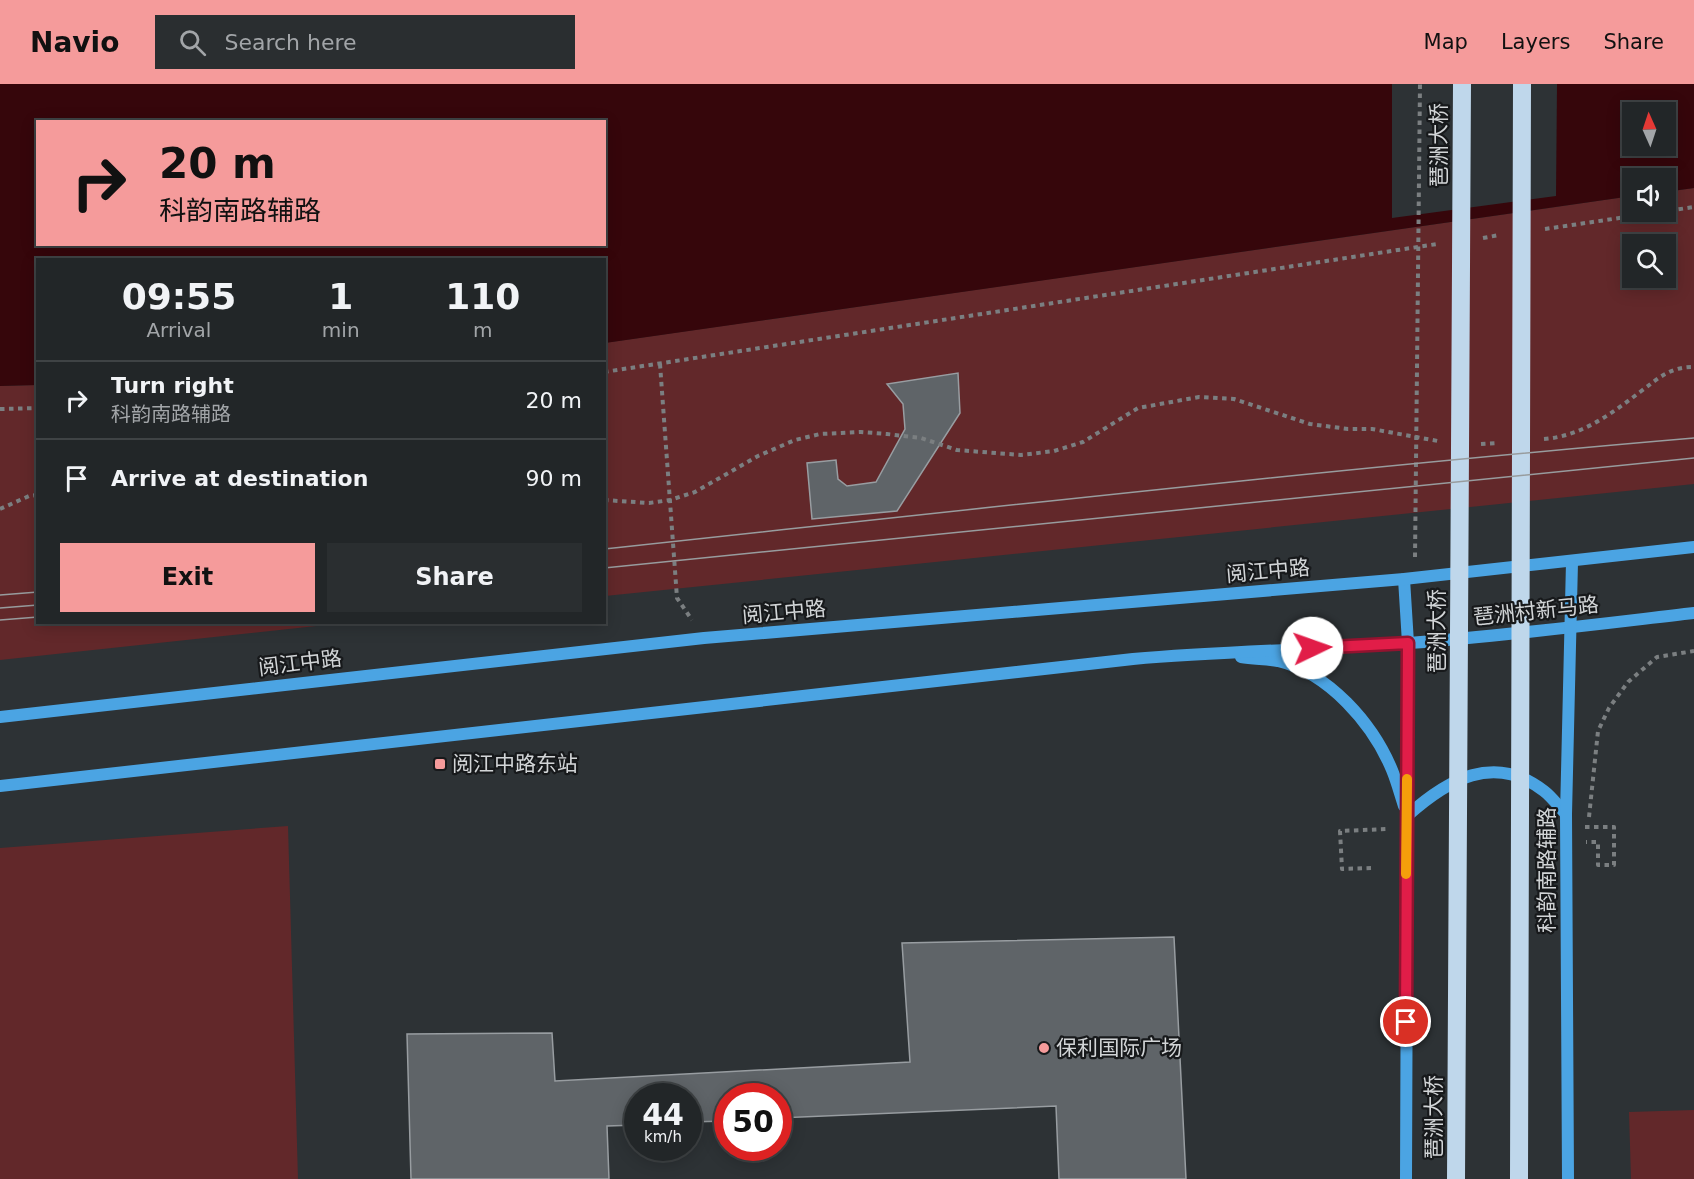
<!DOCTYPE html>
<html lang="en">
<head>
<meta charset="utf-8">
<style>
  :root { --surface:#222628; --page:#2a2e30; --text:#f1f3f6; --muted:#a2a5a8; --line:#3f4345; --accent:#f59b9b }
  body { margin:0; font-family:"DejaVu Sans","Noto Sans SC",sans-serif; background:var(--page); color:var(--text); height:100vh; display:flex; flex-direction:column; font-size:22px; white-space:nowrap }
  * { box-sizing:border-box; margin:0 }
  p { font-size:20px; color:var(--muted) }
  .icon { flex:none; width:33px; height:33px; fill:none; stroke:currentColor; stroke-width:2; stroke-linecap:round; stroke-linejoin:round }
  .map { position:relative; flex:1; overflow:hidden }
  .drawer { position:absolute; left:36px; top:174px; width:570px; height:366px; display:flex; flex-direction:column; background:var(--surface); border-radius:0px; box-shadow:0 3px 15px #0003,0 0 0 2px var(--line) }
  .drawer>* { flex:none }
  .hud { position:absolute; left:36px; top:36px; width:570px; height:126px; border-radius:0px; box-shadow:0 3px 15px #0003,0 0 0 2px var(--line); background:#f59b9b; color:#111; overflow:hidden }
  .needle { width:39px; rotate:357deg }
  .fabs { position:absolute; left:1622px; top:18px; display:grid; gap:12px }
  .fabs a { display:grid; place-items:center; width:54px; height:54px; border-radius:0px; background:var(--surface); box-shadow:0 3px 15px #0003,0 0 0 2px var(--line); font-size:30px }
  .speed { position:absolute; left:624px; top:999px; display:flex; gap:12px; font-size:30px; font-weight:700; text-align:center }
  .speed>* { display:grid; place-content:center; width:78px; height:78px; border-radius:50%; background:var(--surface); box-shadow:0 3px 15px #0003,0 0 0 2px var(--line); line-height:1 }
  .speed small { font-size:15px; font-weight:400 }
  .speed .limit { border:9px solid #d22; background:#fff; color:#111 }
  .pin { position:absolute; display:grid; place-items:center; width:51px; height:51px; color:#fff; margin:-26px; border:3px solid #fff; border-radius:50%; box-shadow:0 2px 6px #0007 }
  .me { position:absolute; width:66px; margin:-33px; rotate:87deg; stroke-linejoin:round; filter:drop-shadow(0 0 4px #0008) }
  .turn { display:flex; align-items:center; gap:21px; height:126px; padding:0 24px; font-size:27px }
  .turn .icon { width:78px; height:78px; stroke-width:2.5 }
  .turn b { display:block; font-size:42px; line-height:51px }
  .eta { display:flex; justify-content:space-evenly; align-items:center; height:102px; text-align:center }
  .eta b { font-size:36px; font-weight:700; line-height:42px }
  .cta { display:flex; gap:12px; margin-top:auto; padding:12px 24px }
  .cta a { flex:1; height:69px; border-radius:0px; background:var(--accent); color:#111; font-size:24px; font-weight:700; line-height:69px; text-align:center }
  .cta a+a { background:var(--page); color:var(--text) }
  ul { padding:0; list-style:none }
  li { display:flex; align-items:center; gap:18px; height:78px; padding:0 24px; border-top:2px solid var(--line) }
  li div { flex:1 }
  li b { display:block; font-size:22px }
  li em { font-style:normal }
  header { display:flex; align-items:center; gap:36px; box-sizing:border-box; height:84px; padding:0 30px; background:var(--accent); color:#111 }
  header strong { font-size:28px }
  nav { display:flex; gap:33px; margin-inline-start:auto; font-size:21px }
  .search { width:420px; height:54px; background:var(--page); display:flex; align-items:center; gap:15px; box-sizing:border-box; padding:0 21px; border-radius:0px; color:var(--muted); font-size:22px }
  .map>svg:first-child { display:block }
  .green { fill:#62282a; fill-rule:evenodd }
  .water { fill:#36060b; fill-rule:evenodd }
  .pier { fill:#2d3235 }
  .building { fill:#5f6468; stroke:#989da1; stroke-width:1.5 }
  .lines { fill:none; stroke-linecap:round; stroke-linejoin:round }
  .path { stroke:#7b7f81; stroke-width:4; stroke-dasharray:4.5 4.5; stroke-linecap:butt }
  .secondary { stroke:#4ba4e3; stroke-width:12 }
  .highway { stroke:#bfd7eb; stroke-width:18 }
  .tram { stroke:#989c9e; stroke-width:1.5 }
  .route-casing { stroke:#92132f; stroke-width:15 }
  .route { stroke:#e11d48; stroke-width:10 }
  .slow { stroke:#f59e0b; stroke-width:10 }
  .poi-dot { fill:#f59b9b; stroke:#17191b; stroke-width:2 }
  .labels { text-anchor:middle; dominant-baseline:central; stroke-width:4.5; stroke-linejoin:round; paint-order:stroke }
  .street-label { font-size:21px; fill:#d2d5d7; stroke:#17191b }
  .poi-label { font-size:21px; fill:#d2d5d7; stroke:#17191b; text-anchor:start }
</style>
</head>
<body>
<header>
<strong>Navio</strong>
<div class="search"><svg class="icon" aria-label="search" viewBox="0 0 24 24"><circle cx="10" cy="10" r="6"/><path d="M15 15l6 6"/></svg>Search here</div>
<nav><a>Map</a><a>Layers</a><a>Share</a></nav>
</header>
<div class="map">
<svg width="1694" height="1095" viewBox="0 0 1694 1095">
  <rect width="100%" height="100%" fill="#2d3235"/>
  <g class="green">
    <path d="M1694,104V400L605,512L604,259L1632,112V128H1665V108ZM1632,160H1665V194H1632Z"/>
    <path d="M37,301L38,538L344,539L0,576V302Z"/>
    <path d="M288,742L298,1095H0V764Z"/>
    <path d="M1694,1026V1095H1631L1629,1028Z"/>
  </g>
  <path class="water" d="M0,0H1694V104L1665,108V94H1632V112L605,259L604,176H38L37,301L0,302ZM1632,28H1665V62H1632ZM38,38H604V160H38Z"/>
  <path class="pier" d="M1392,0H1557L1556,112L1392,134Z"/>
  <g class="building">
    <path d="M958,289L960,329L897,427L812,435L807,379L836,376L838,395L847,402L876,398L905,345L903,320L887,300Z"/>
    <path d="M1174,853L1186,1095H1059L1056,1022L778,1034V1012H728V1037L688,1038V1012H638V1041L607,1042L609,1095H411L407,950L552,949L555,997L910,978L902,859Z"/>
  </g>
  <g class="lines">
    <g class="path">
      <path d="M1545,145L1694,123"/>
      <path d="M1483,154L1499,151"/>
      <path d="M660,280L677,514L692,536"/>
      <path d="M604,288L1437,160"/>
      <path d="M0,325L38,324"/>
      <path d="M1544,355C1582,352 1611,330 1640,308C1659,294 1669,283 1694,283"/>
      <path d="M1481,360L1498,359"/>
      <path d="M604,416L649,419L670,416L695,408L758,372L795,356L820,350L861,348L887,350L921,354L957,366L1021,371L1054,367L1083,358L1138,324L1199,313L1234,315L1310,340L1348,345H1372L1438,357"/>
      <path d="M0,425L29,412L38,411"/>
      <path d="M1415,473L1420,0"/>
      <path d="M1589,733L1598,647L1609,624L1628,598L1657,573L1694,567"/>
      <path d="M1585,743H1614V781H1598V758H1586"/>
      <path d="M1371,784L1342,785L1340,747L1388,745"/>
    </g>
    <g class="secondary">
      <path d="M1404,495L1408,559L1406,1095"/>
      <path d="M1241,573C1253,575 1267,575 1278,577C1329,589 1373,640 1392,686C1397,698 1400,710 1404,722"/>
      <path d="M0,633L704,554L1404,495L1694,463"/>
      <path d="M0,702L1133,575C1225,567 1317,566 1409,559C1505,552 1599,540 1694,529"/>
      <path d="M1407,732C1447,696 1494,668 1544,707C1552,713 1559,723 1566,730"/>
      <path d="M1568,1095L1566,730L1572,478"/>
    </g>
    <g class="highway">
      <path d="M1456,1095L1462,0"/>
      <path d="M1519,1095L1522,0"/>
    </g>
    <g class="tram">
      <path d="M604,465C967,426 1330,385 1694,354"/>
      <path d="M604,484L1694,374"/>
      <path d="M0,511L38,508"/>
      <path d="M0,524L38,521"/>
      <path d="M0,536L38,533"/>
    </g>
  </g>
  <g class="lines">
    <defs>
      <path id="route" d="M1312,564L1408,559L1406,938"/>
    </defs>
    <use href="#route" class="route-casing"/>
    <use href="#route" class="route"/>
    <path class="slow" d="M1406,790L1407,695"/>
  </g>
  <g class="poi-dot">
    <rect x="434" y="674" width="12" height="12" rx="3"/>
    <circle cx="1044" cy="964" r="6"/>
  </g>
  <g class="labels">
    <g class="street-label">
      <text transform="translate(1439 61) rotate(-90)">琶洲大桥</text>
      <text transform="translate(1268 487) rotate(-5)">阅江中路</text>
      <text transform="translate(1536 527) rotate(-6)">琶洲村新马路</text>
      <text transform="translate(784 528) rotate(-5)">阅江中路</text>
      <text transform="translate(1437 547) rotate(-90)">琶洲大桥</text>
      <text transform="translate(300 579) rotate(-7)">阅江中路</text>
      <text transform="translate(1547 786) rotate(-90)">科韵南路辅路</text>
      <text transform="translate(1434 1033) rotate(-90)">琶洲大桥</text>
    </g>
    <g class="poi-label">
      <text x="452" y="680">阅江中路东站</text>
      <text x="1056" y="964">保利国际广场</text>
    </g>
  </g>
</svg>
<div class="fabs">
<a><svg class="needle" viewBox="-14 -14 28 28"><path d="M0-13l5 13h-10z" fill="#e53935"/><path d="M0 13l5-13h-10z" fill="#a2a5a8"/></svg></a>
<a><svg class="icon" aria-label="sound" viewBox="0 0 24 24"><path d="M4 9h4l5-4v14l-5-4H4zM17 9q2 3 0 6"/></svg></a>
<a><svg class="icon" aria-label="search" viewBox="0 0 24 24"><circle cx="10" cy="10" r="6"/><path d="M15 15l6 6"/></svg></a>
</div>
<div class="speed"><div>44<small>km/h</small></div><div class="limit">50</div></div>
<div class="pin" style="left:1406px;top:938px;background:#d93025"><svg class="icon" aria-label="arrive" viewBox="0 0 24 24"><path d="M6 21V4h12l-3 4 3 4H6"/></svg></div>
<svg class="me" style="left:1312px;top:564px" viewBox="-20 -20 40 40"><circle r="19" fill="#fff"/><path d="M0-13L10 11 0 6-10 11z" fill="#e11d48"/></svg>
<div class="hud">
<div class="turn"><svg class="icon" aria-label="right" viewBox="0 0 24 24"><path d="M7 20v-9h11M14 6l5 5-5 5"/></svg><div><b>20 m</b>科韵南路辅路</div></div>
</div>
<section class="drawer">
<div class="eta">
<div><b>09:55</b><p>Arrival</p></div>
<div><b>1</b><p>min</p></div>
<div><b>110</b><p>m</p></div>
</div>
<ul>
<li><svg class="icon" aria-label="right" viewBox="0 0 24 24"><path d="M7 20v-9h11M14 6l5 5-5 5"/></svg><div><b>Turn right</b><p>科韵南路辅路</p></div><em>20 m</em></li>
<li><svg class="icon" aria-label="arrive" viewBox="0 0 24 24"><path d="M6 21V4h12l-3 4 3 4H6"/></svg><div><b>Arrive at destination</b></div><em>90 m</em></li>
</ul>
<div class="cta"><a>Exit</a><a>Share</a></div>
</section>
</div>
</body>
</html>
